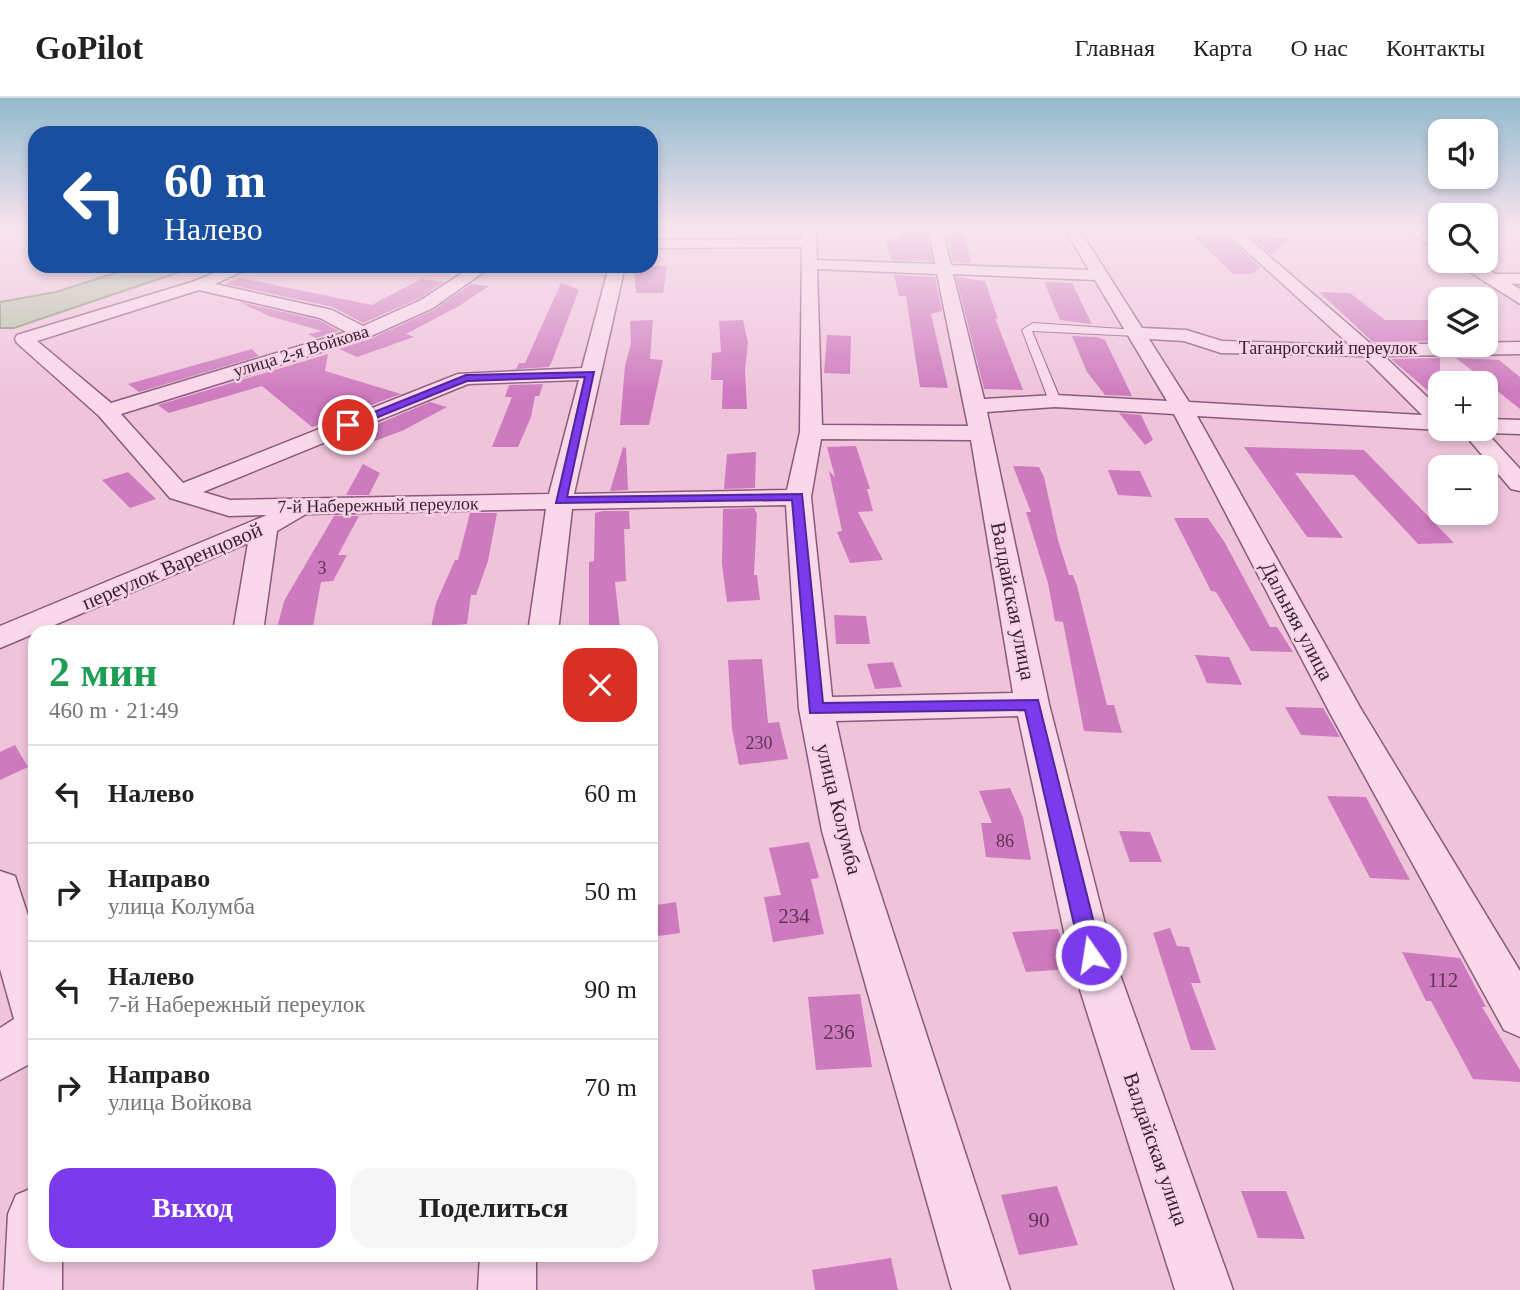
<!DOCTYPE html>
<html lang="ru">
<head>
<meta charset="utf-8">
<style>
  :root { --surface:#fff; --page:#f6f6f6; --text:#222; --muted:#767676; --line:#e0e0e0; --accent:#7c3aed }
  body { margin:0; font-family:"Times New Roman",serif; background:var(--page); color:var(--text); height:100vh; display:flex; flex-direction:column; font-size:26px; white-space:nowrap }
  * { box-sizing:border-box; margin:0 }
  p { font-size:23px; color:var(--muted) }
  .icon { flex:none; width:38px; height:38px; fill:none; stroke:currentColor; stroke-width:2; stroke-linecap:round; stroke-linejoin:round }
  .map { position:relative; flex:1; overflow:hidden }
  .panel { position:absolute; left:28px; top:527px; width:630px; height:637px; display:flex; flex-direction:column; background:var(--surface); border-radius:21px; box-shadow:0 4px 10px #0003 }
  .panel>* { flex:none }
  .hud { position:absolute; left:28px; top:28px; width:630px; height:147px; border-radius:21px; box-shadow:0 4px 10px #0003; background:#1a4fa0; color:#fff; overflow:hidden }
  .fabs { position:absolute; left:1428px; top:21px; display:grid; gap:14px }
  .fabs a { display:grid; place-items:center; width:70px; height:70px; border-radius:14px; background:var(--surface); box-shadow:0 4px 10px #0003; font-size:35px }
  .pin { position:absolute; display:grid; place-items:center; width:60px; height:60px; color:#fff; margin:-30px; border:4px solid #fff; border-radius:50%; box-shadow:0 2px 7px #0007 }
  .me { position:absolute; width:77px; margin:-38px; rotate:347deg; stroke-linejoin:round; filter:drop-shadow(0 0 5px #0008) }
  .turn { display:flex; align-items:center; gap:24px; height:147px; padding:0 21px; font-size:32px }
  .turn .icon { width:91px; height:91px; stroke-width:2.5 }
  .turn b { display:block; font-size:49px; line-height:60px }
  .round { display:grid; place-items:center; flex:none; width:74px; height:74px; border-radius:21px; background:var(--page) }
  .overview { display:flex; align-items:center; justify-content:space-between; height:119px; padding:0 21px }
  h1 { font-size:42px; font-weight:700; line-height:52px; color:#1e9e55 }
  .cta { display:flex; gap:14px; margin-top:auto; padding:14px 21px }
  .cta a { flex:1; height:80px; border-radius:21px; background:var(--accent); color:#fff; font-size:28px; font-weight:700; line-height:80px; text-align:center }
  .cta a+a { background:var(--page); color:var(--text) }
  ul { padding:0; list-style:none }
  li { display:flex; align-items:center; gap:21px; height:98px; padding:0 21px; border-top:2px solid var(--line) }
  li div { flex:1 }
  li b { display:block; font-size:26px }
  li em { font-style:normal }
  header { display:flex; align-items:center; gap:42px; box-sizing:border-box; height:98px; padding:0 35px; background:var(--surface); border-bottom:2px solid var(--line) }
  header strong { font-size:33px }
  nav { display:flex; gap:38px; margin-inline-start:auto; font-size:24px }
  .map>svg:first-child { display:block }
  .water { fill:#b5c2a6; stroke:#7e916d; stroke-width:2 }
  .building { fill:#ce7abe }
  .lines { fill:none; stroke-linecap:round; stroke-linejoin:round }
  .service-casing { stroke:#8a5a7c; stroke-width:2 }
  .minor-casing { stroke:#8a5a7c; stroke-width:3 }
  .tertiary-casing { stroke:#8a5a7c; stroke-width:3 }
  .service { fill:#f9d8ea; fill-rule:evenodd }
  .minor { fill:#f9d8ea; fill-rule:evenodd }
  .tertiary { fill:#f9d8ea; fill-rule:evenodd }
  .route { fill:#7c3aed; stroke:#51269a; stroke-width:2 }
  .labels { text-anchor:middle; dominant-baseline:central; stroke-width:5; stroke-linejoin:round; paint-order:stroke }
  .far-street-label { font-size:18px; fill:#3a1e33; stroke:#f6d4e6 }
  .number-label { font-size:18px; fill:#5f3556 }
  .street-label { font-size:21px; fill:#3a1e33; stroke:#f6d4e6 }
  .near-number-label { font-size:21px; fill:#5f3556 }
</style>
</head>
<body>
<header>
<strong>GoPilot</strong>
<nav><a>Главная</a><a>Карта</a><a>О нас</a><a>Контакты</a></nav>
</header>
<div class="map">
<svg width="1520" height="1192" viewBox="0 0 1520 1192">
  <rect width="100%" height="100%" fill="#efc4db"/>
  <path class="water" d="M137,168H197L14,230H0V204L56,194Z"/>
  <g class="building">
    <path d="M899,132L926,134L932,163L891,162L886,141H899Z"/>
    <path d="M946,134L964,135L971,165L953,164Z"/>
    <path d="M1193,137L1226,138L1260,169L1252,176H1233Z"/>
    <path d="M1251,139L1289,140L1272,157Z"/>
    <path d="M634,168H667L663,195H636Z"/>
    <path d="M894,177L935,179L942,213L931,216L948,290L920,289L906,198H899Z"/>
    <path d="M956,179L985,183L998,221L995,220L1023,292L984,291Z"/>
    <path d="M240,180L372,207L421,181L444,184L420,200L363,225L333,209L226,186Z"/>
    <path d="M1044,184L1072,185L1092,226L1060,222Z"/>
    <path d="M561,185L579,192L552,263L549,269L516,271L519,265H525Z"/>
    <path d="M471,186L489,188L459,208L406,236L414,239L357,259L339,251L370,241L434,212Z"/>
    <path d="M1319,194L1350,195L1385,222H1440V243L1373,244Z"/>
    <path d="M239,204L319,222L339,233L316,240L308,236L322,233L269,218Z"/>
    <path d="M653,222L650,261L663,262L649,327H620L625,268L631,245L630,223Z"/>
    <path d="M743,222L748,245L745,272L747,311H722L723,282H711L712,255L721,254L719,223Z"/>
    <path d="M827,237L851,238L850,276L824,275Z"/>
    <path d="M1072,238L1097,239L1105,242L1132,298L1105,297L1087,274Z"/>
    <path d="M252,251L259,258L139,294L128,286Z"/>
    <path d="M328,256L325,273L401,296L312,329L262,288L169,315L158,307Z"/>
    <path d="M1440,260V303L1391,261Z"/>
    <path d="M1456,260L1499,262L1520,279V311Z"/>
    <path d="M543,286L539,298H535L531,319L518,349H492L512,299H505L509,287Z"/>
    <path d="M430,304L447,309L404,332L375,343L361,333Z"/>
    <path d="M1119,315L1141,317L1153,342L1145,347Z"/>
    <path d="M856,348L870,391H867L873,413L858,414L883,462L850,465L837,434L842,433L829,373L835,379L827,349Z"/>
    <path d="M623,349L626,350L628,392L610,393Z"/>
    <path d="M1244,349L1364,352L1454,445L1418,446L1354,377L1295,375L1343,440L1307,439Z"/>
    <path d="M756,354L755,390L724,391L727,356Z"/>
    <path d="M363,366L380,375L369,397H346Z"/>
    <path d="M1013,368L1039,369L1044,379L1058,442L1069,477H1073L1077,488L1107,607H1114L1122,635L1084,633L1063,524L1055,523L1048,485L1026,414H1031Z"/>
    <path d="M1108,372L1140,373L1152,399L1118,397Z"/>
    <path d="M128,374L156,401L130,410L102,382Z"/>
    <path d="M754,410L757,416L754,477H757L760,502L727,504L722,466L723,411Z"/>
    <path d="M603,413H629L630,431H624L626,483L615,484L620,530L589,534V464L594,463L595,415Z"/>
    <path d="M470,415H497L488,463L476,497H471L467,526L431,529L436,505L455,462H458Z"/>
    <path d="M334,418H359L338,457H347L333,483L321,484L312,534H276L284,503Z"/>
    <path d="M1174,420H1208L1225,445L1270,529H1277L1293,554L1251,553L1216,494L1211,493Z"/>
    <path d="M834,517L866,518L870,546H836Z"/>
    <path d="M1195,557L1229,559L1242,587L1207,585Z"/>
    <path d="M762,561L768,625L779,624L788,661L739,667L732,631L728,562Z"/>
    <path d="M893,564L902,589L875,591L867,566Z"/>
    <path d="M1285,609L1323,610L1340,639L1301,637Z"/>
    <path d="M15,647L28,669L0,682V654Z"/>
    <path d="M1010,690L1023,719L1031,762L986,759L981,725H992L979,693Z"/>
    <path d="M1327,698L1366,699L1410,782L1370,780Z"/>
    <path d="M1119,733L1150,734L1162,764H1130Z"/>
    <path d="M809,744L819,780L811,781L824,836L773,844L764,799L781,797L769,750Z"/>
    <path d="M676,804L680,835L651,839V808Z"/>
    <path d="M1170,830L1177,848L1189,849L1201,885H1191L1216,952H1191L1153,835Z"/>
    <path d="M1058,831L1071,871L1026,874L1012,834Z"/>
    <path d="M1402,854L1460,860L1486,909H1482L1520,972V984L1473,981L1431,903H1426Z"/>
    <path d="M860,896L872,969L816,972L808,899Z"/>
    <path d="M1057,1088L1078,1147L1019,1157L1001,1097Z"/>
    <path d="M1241,1093H1286L1305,1141L1258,1140Z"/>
    <path d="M891,1160L898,1192H815L812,1172Z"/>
  </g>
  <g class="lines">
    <defs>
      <path id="service" d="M1033,225L1137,232L1142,235L1137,238L1032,233L1061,303L1055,306L1049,303L1022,232Z"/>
      <g id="minor">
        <path d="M802,131H816L817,162L935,166L928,131H942L951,167L1089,172L1065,131H1079L1142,230L1186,232L1222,243L1350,247L1222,131H1238L1372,247L1520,244V256L1384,258L1440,311V331H1444L1440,332L1197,318L1361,611L1520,873V939L1504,932L1330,615L1174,316L1055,309L987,314L1049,606L1113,857L1233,1192H1175L1069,857L1018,618L836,623L860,733L1010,1192H952L822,733L799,611L786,407L572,411L558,534H528L546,411L306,416L277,433L263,534H233L248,445L0,550V528L267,417L229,418L170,400L99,318L17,245L15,241L17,237L192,184L232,168H254L215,186L332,212L363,228L421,202L473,168H492L433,210L369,239L121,316L183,385L458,276L582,270L609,168H625L574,396L787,392L800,334L802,149L651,150V142L802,141ZM817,171L937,176L968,328L822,327ZM953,176L1095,182L1167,303L1055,297L984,301ZM199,192L320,220L346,234L111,305L37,243ZM1149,241L1184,243L1221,255L1363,258L1422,317L1189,304ZM579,282L549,396L230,402L203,394L468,286ZM821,341L971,342L1013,595L832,599L811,399Z"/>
        <path d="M1491,176H1520V186L1485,184L1483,181Z"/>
        <path d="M1486,321L1520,322V336L1487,335L1520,371V393L1511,391L1460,331H1486Z"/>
        <path d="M0,773L15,778L35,839V963L0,982V930L14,921L0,871Z"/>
        <path d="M35,1089V1157H62V1192H4L8,1116L16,1097Z"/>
        <path d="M480,1157H536V1192H478Z"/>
      </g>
      <g id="tertiary">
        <path d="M1403,131H1423L1440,142V154Z"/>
        <path d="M1453,163H1474L1520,191V206Z"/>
      </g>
    </defs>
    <use href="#service" class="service-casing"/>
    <use href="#minor" class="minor-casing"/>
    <use href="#tertiary" class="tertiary-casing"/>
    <use href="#service" class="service"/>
    <use href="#minor" class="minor"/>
    <use href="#tertiary" class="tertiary"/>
  </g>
  <linearGradient id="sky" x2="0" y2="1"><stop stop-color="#93bace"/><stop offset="0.44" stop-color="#f8e4ef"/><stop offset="1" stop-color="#f8e4ef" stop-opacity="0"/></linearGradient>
  <rect width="1520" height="298" fill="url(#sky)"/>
  <path class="route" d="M594,274L567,399L802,396L823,605L1038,602L1102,857L1099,864L1091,867L1084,864L1081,857L1025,612L810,615L792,402L556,405L585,279L467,283L351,330L342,327L466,277Z"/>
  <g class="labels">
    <g class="far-street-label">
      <text x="1328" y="250">Таганрогский переулок</text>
      <text transform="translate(301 253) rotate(-17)">улица 2-я Войкова</text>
      <text transform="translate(378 407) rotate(-1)">7-й Набережный переулок</text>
    </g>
    <g class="number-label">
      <text x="322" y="470">3</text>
      <text x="759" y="645">230</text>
      <text x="1005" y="743">86</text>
    </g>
    <g class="street-label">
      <text transform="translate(172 468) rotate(-23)">переулок Варенцовой</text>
      <text transform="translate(1013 503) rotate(79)">Валдайская улица</text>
      <text transform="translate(1297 523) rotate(62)">Дальняя улица</text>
      <text transform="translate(839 711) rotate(76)">улица Колумба</text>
      <text transform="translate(1156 1051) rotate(71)">Валдайская улица</text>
    </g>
    <g class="near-number-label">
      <text x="794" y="818">234</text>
      <text x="1443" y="882">112</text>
      <text x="839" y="934">236</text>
      <text x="1039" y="1122">90</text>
    </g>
  </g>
</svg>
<div class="fabs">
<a><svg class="icon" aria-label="sound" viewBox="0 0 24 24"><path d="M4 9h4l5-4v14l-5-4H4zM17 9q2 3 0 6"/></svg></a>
<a><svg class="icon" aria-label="search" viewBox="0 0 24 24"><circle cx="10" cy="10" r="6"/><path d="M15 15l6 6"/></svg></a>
<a><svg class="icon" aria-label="layers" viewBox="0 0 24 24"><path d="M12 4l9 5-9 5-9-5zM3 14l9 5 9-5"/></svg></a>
<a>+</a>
<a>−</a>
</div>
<div class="pin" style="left:348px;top:327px;background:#d93025"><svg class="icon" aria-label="arrive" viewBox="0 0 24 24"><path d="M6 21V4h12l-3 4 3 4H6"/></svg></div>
<svg class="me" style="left:1091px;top:857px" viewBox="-20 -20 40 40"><circle r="17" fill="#7c3aed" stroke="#fff" stroke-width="3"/><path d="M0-11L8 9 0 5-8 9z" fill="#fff"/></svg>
<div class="hud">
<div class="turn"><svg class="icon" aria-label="left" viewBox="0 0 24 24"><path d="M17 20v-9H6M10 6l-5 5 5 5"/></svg><div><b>60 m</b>Налево</div></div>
</div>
<section class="panel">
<div class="overview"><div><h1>2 мин</h1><p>460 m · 21:49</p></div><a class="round" style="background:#d93025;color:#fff"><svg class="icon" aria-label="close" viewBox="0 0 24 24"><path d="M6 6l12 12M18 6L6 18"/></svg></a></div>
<ul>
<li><svg class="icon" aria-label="left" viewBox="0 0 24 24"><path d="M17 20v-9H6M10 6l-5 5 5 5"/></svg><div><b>Налево</b></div><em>60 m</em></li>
<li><svg class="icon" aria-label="right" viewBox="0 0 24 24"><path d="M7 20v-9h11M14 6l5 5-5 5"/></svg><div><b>Направо</b><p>улица Колумба</p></div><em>50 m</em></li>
<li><svg class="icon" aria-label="left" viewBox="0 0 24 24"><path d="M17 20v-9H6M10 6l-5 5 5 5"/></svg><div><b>Налево</b><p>7-й Набережный переулок</p></div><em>90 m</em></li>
<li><svg class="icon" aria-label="right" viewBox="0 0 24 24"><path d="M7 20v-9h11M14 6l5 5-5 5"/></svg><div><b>Направо</b><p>улица Войкова</p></div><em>70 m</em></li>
</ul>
<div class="cta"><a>Выход</a><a>Поделиться</a></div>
</section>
</div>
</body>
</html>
